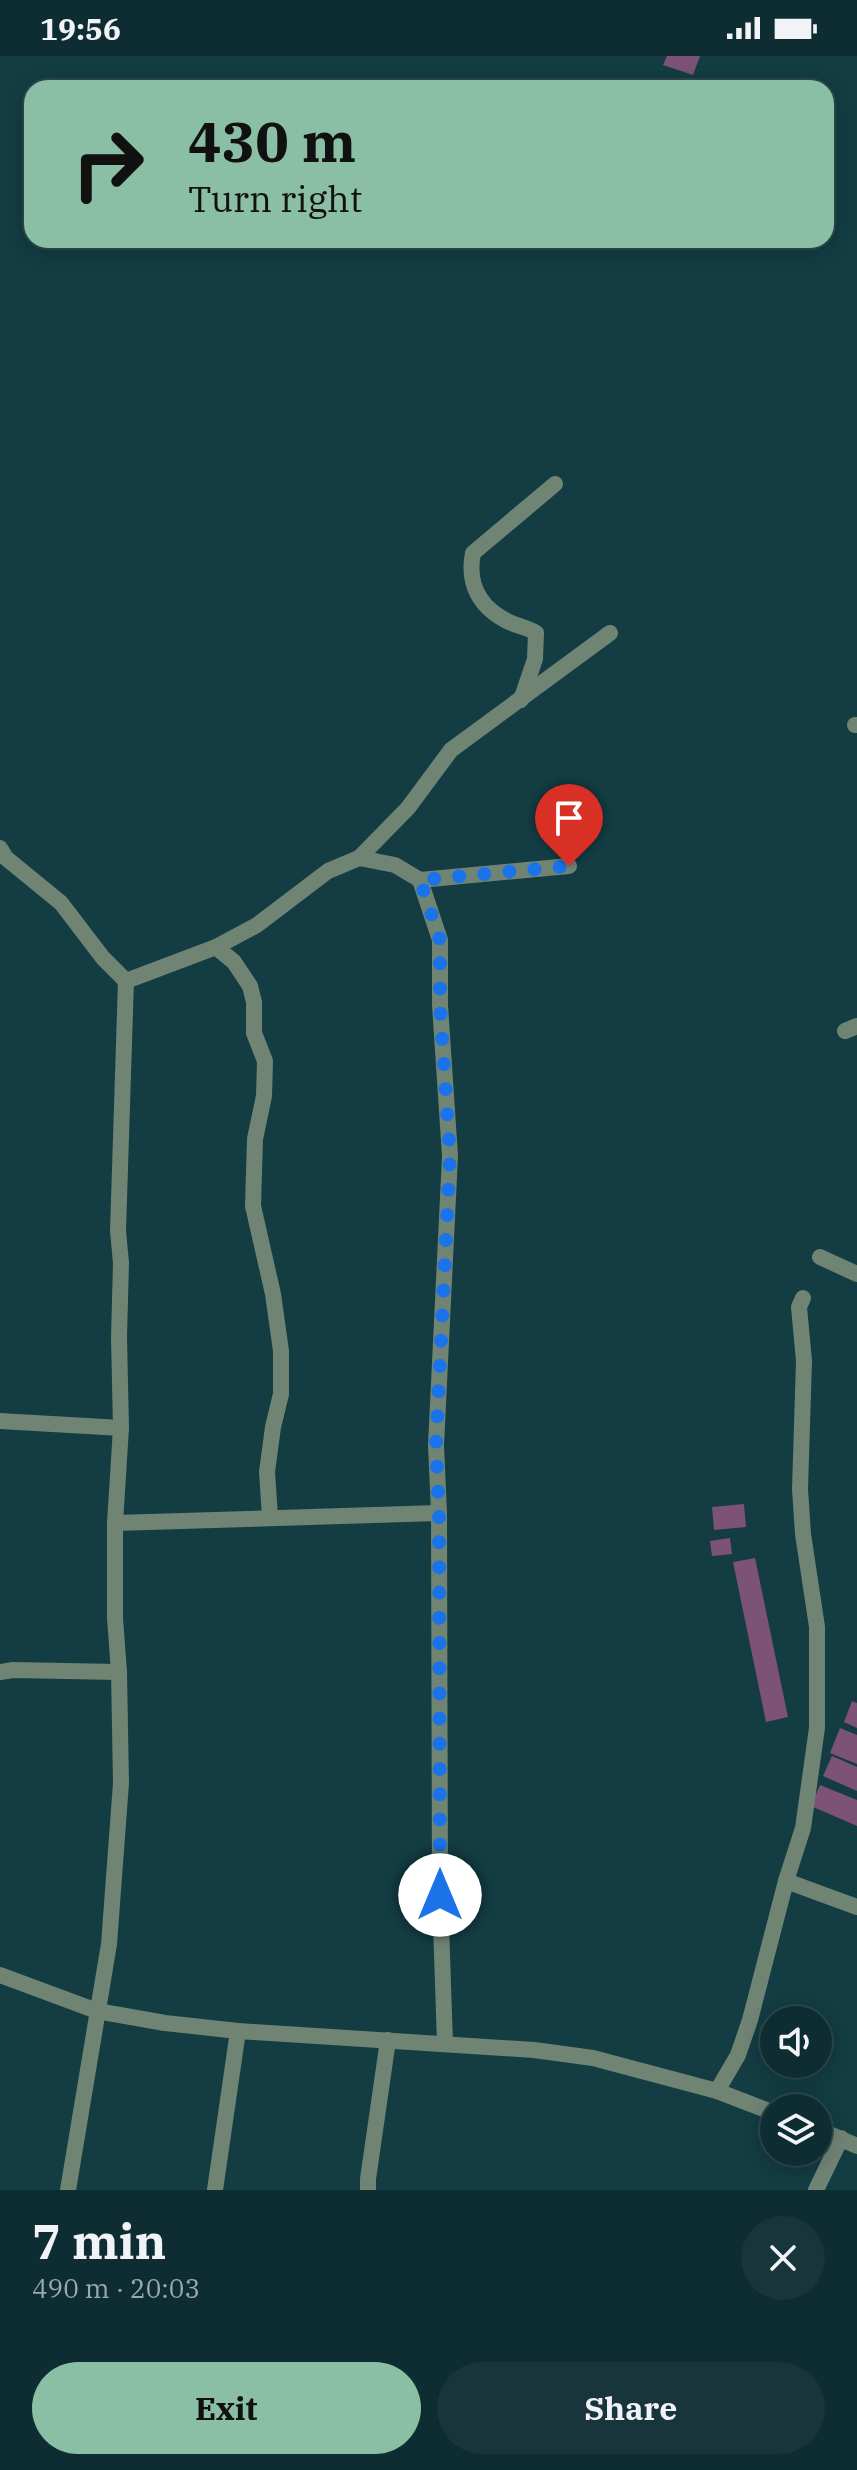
<!DOCTYPE html>
<html lang="en">
<head>
<meta charset="utf-8">
<style>
  :root { --surface:#0e2d32; --page:#17353a; --text:#f1f3f6; --muted:#9ba8ac; --line:#2e494d; --accent:#8abfa5 }
  body { margin:0; font-family:"IBM Plex Serif",serif; background:var(--page); color:var(--text); height:100vh; display:flex; flex-direction:column; font-size:30px; white-space:nowrap }
  * { box-sizing:border-box; margin:0 }
  p { font-size:26px; color:var(--muted) }
  .icon { flex:none; width:44px; height:44px; fill:none; stroke:currentColor; stroke-width:2; stroke-linecap:round; stroke-linejoin:round }
  .map { position:relative; height:2134px; overflow:hidden }
  .sheet { display:flex; flex-direction:column; background:var(--surface); flex:1 }
  .sheet>* { flex:none }
  .hud { position:absolute; left:24px; top:24px; width:810px; height:168px; border-radius:24px; box-shadow:0 4px 20px #0003,0 0 0 2px var(--line); background:#8abfa5; color:#111; overflow:hidden }
  .controls { position:absolute; left:760px; top:1950px; display:grid; gap:16px }
  .controls a { display:grid; place-items:center; width:72px; height:72px; border-radius:50%; background:var(--surface); box-shadow:0 4px 20px #0003,0 0 0 2px var(--line); font-size:40px }
  .pin { position:absolute; display:grid; place-items:center; width:68px; height:68px; color:#fff; margin:-82px -34px; border-radius:50% 50% 50% 0; rotate:-45deg; box-shadow:0 0 8px #0007 }
  .pin .icon { rotate:45deg }
  .me { position:absolute; width:88px; margin:-44px; rotate:0deg; stroke-linejoin:round; filter:drop-shadow(0 0 6px #0008) }
  .turn { display:flex; align-items:center; gap:28px; height:168px; padding:0 32px; font-size:36px }
  .turn .icon { width:104px; height:104px; stroke-width:2.5 }
  .turn b { display:block; font-size:56px; line-height:68px }
  .round { display:grid; place-items:center; flex:none; width:84px; height:84px; border-radius:42px; background:var(--page) }
  .headline { display:flex; align-items:center; justify-content:space-between; height:136px; padding:0 32px }
  h1 { font-size:48px; font-weight:700; line-height:60px }
  .button { display:flex; gap:16px; margin-top:auto; padding:16px 32px }
  .button a { flex:1; height:92px; border-radius:48px; background:var(--accent); color:#111; font-size:32px; font-weight:700; line-height:92px; text-align:center }
  .button a+a { background:var(--page); color:var(--text) }
  .status { display:flex; justify-content:space-between; align-items:center; height:56px; padding:0 40px; background:var(--surface); direction:ltr }
  .status svg { height:22px; fill:currentColor }
  .map>svg:first-child { display:block }
  .building { fill:#7c5277 }
  .lines { fill:none; stroke-linecap:round; stroke-linejoin:round }
  .minor { stroke:#708474; stroke-width:16 }
  .tertiary { stroke:#708474; stroke-width:16 }
  .route { stroke:#1a73e8; stroke-width:14; stroke-dasharray:0 25.2 }
</style>
</head>
<body>
<div class="status"><b>19:56</b><svg viewBox="0 0 49 12"><path d="M0 12V9h3v3zM5 12V6h3v6zM10 12V3h3v9zM15 12V0h3v12zM26 1h20v11H26zM47 4h2v5h-2z"/></svg></div>
<div class="map">
<svg width="857" height="2134" viewBox="0 0 857 2134">
  <rect width="100%" height="100%" fill="#133c43"/>
  <g class="building">
    <path d="M667,0H700L693,19L663,9Z"/>
    <path d="M744,1448L746,1471L714,1474L712,1451Z"/>
    <path d="M730,1482L732,1498L712,1500L710,1485Z"/>
    <path d="M755,1502L788,1661L766,1666L733,1506Z"/>
    <path d="M852,1645L857,1647V1672L844,1666Z"/>
    <path d="M840,1672L857,1679V1708L830,1697Z"/>
    <path d="M832,1700L857,1711V1735L823,1720Z"/>
    <path d="M820,1729L857,1744V1770L811,1750Z"/>
  </g>
  <g class="lines">
    <g class="minor">
      <path d="M521,644L535,603L536,577C527,571 516,570 507,565C479,551 467,527 473,497L555,428"/>
      <path d="M855,669H857"/>
      <path d="M0,792L6,802L61,847L103,902L126,925L216,891L257,869L328,815L359,802L395,809L420,824L569,810"/>
      <path d="M359,802L408,752L451,694L610,577"/>
      <path d="M420,824L440,884V949L450,1100L436,1389L439,1457L440,1839L445,1987"/>
      <path d="M216,891L234,906L250,930L254,946V977L265,1005L264,1040L255,1083L253,1150L273,1238L281,1295V1338L273,1371L267,1416L270,1461"/>
      <path d="M845,975L857,970"/>
      <path d="M820,1201L857,1218"/>
      <path d="M0,1365L121,1372"/>
      <path d="M115,1467L439,1457"/>
      <path d="M0,1616L13,1614L119,1616"/>
      <path d="M786,1825L857,1851"/>
      <path d="M717,2035L738,1999L750,1964L786,1825L803,1772L817,1672V1571L803,1478L800,1433L804,1305L799,1251L803,1242"/>
      <path d="M68,2134L109,1888L121,1727L119,1616L115,1562V1467L121,1372L119,1281L121,1207L118,1175L126,925"/>
      <path d="M215,2134L238,1975"/>
      <path d="M368,2134V2123L388,1984"/>
      <path d="M816,2134L841,2082"/>
    </g>
    <g class="tertiary">
      <path d="M0,1919L97,1955L165,1967L238,1975L534,1994L593,2002L717,2035L774,2057"/>
      <path d="M818,2073L857,2090"/>
    </g>
  </g>
  <g class="lines">
    <path class="route" d="M440,1839L439,1457L436,1389L450,1100L440,949V884L420,824L569,810"/>
  </g>
</svg>
<div class="controls">
<a><svg class="icon" aria-label="sound" viewBox="0 0 24 24"><path d="M4 9h4l5-4v14l-5-4H4zM17 9q2 3 0 6"/></svg></a>
<a><svg class="icon" aria-label="layers" viewBox="0 0 24 24"><path d="M12 4l9 5-9 5-9-5zM3 14l9 5 9-5"/></svg></a>
</div>
<div class="pin" style="left:569px;top:810px;background:#d93025"><svg class="icon" aria-label="arrive" viewBox="0 0 24 24"><path d="M6 21V4h12l-3 4 3 4H6"/></svg></div>
<svg class="me" style="left:440px;top:1839px" viewBox="-20 -20 40 40"><circle r="19" fill="#fff"/><path d="M0-13L10 11 0 6-10 11z" fill="#1a73e8"/></svg>
<div class="hud">
<div class="turn"><svg class="icon" aria-label="right" viewBox="0 0 24 24"><path d="M7 20v-9h11M14 6l5 5-5 5"/></svg><div><b>430 m</b>Turn right</div></div>
</div>
</div>
<section class="sheet">
<div class="headline"><div><h1>7 min</h1><p>490 m · 20:03</p></div><a class="round"><svg class="icon" aria-label="close" viewBox="0 0 24 24"><path d="M6 6l12 12M18 6L6 18"/></svg></a></div>
<div class="button"><a>Exit</a><a>Share</a></div>
</section>
</body>
</html>
